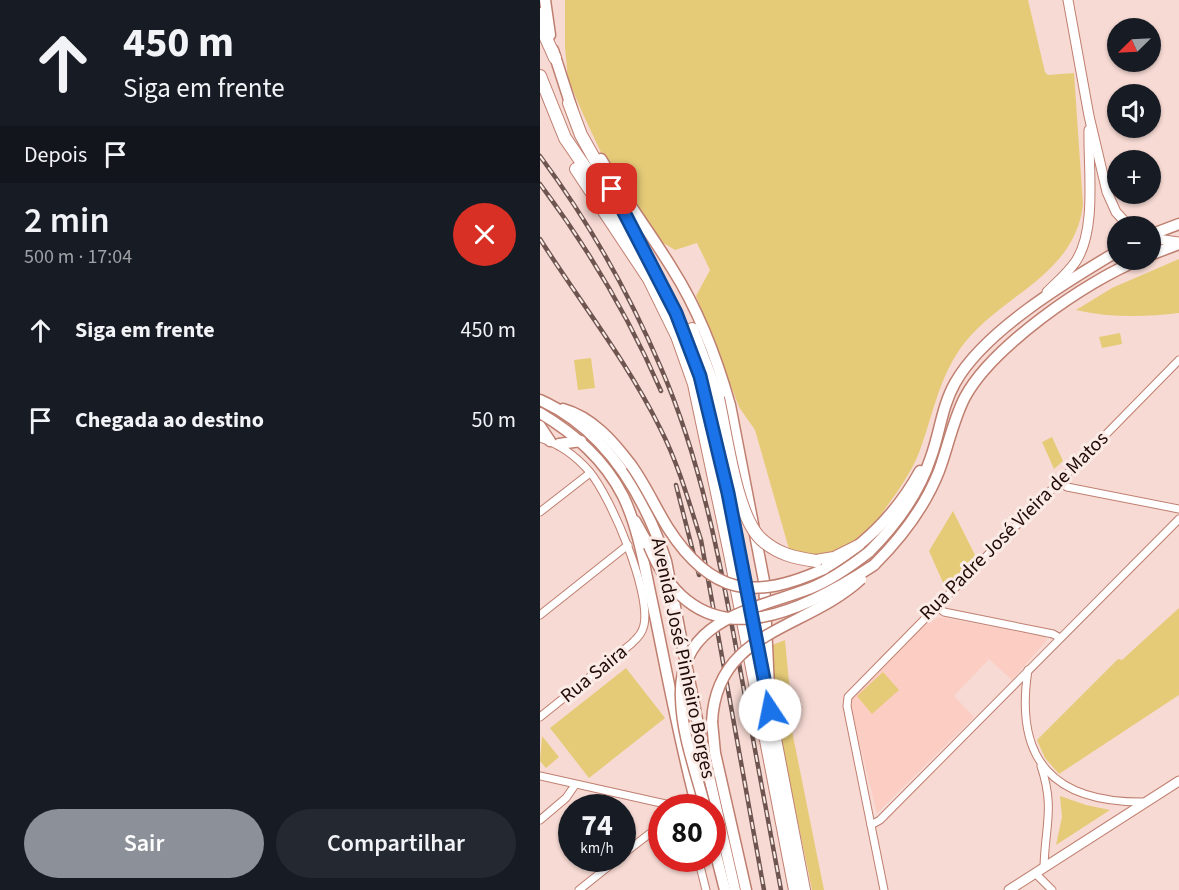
<!DOCTYPE html>
<html lang="pt">
<head>
<meta charset="utf-8">
<style>
  :root { --surface:#171b24; --page:#242831; --text:#f1f3f6; --muted:#9ea1a6; --accent:#8c9099 }
  body { margin:0; font-family:"Source Sans 3",sans-serif; background:var(--page); color:var(--text); height:100vh; display:flex; flex-direction:column; font-size:22px; white-space:nowrap }
  * { box-sizing:border-box; margin:0 }
  p { font-size:20px; color:var(--muted) }
  .icon { flex:none; width:33px; height:33px; fill:none; stroke:currentColor; stroke-width:2; stroke-linecap:round; stroke-linejoin:round }
  .map { position:relative; flex:1; overflow:hidden }
  .sheet { display:flex; flex-direction:column; background:var(--surface); width:540px }
  .sheet>* { flex:none }
  .top-card { background:#171b24; color:var(--text); overflow:hidden }
  .needle { width:39px; rotate:246deg }
  .controls { position:absolute; left:567px; top:18px; display:grid; gap:12px }
  .controls a { display:grid; place-items:center; width:54px; height:54px; border-radius:50%; background:var(--surface); box-shadow:0 2px 4px #0004; font-size:30px }
  .speed { position:absolute; left:18px; top:794px; display:flex; gap:12px; font-size:30px; font-weight:700; text-align:center }
  .speed>* { display:grid; place-content:center; width:78px; height:78px; border-radius:50%; background:var(--surface); box-shadow:0 2px 4px #0004; line-height:1 }
  .speed small { font-size:15px; font-weight:400 }
  .speed .limit { border:9px solid #d22; background:#fff; color:#111 }
  .pin { position:absolute; display:grid; place-items:center; width:51px; height:51px; color:#fff; margin:-26px; border-radius:12px; box-shadow:0 3px 9px #0006 }
  .me { position:absolute; width:66px; margin:-33px; rotate:349deg; stroke-linejoin:round; filter:drop-shadow(0 0 4px #0008) }
  .turn { display:flex; align-items:center; gap:21px; height:126px; padding:0 24px; font-size:27px }
  .turn .icon { width:78px; height:78px; stroke-width:2.5 }
  .turn b { display:block; font-size:42px; line-height:51px }
  .then { display:flex; align-items:center; height:57px; padding:0 24px; background:#0003; gap:12px; font-size:22px }
  .round { display:grid; place-items:center; flex:none; width:63px; height:63px; border-radius:32px; background:var(--page) }
  .head { display:flex; align-items:center; justify-content:space-between; height:102px; padding:0 24px }
  h1 { font-size:36px; font-weight:600; line-height:45px }
  .cta { display:flex; gap:12px; margin-top:auto; padding:12px 24px }
  .cta a { flex:1; height:69px; border-radius:36px; background:var(--accent); color:#fff; font-size:24px; font-weight:600; line-height:69px; text-align:center }
  .cta a+a { background:var(--page); color:var(--text) }
  ul { padding:0; list-style:none }
  li { display:flex; align-items:center; gap:18px; height:90px; padding:0 24px }
  li div { flex:1 }
  li b { display:block; font-size:22px }
  li em { font-style:normal }
  main { display:flex; flex:1; min-height:0 }
  .map>svg:first-child { display:block }
  .built { fill:#fccdc2 }
  .green { fill:#e5cb78 }
  .lines { fill:none; stroke-linecap:round; stroke-linejoin:round }
  .street-casing { stroke:#bf7f70; stroke-width:9 }
  .secondary-casing { stroke:#bf7f70; stroke-width:11 }
  .primary-casing { stroke:#bf7f70; stroke-width:13 }
  .highway-casing { stroke:#bf7f70; stroke-width:14 }
  .street { stroke:#fff; stroke-width:7 }
  .secondary { stroke:#fff; stroke-width:9 }
  .primary { stroke:#fff; stroke-width:10 }
  .highway { stroke:#fff; stroke-width:12 }
  .rail-casing { stroke:#6e5550; stroke-width:4.5 }
  .rail { stroke:#faebe7; stroke-width:2; stroke-dasharray:7; stroke-linecap:butt }
  .primary-bridge-casing { stroke:#bf7f70; stroke-width:13; stroke-linecap:butt }
  .highway-bridge-casing { stroke:#bf7f70; stroke-width:14; stroke-linecap:butt }
  .primary-bridge { stroke:#fff; stroke-width:10 }
  .highway-bridge { stroke:#fff; stroke-width:12 }
  .route-casing { stroke:#114b97; stroke-width:15 }
  .route { stroke:#1a73e8; stroke-width:10 }
  .labels { text-anchor:middle; dominant-baseline:central; stroke-width:6; stroke-linejoin:round; paint-order:stroke }
  .street-label { font-size:20px; fill:#220b06; stroke:#faebe7 }
</style>
</head>
<body>
<main>
<section class="sheet">
<div class="top-card">
<div class="turn"><svg class="icon" aria-label="ahead" viewBox="0 0 24 24"><path d="M12 20V5M6 11l6-6 6 6"/></svg><div><b>450 m</b>Siga em frente</div></div>
<div class="then">Depois<svg class="icon" aria-label="arrive" viewBox="0 0 24 24"><path d="M6 21V4h12l-3 4 3 4H6"/></svg></div>
</div>
<div class="head"><div><h1>2 min</h1><p>500 m · 17:04</p></div><a class="round" style="background:#d93025;color:#fff"><svg class="icon" aria-label="close" viewBox="0 0 24 24"><path d="M6 6l12 12M18 6L6 18"/></svg></a></div>
<ul>
<li><svg class="icon" aria-label="ahead" viewBox="0 0 24 24"><path d="M12 20V5M6 11l6-6 6 6"/></svg><div><b>Siga em frente</b></div><em>450 m</em></li>
<li><svg class="icon" aria-label="arrive" viewBox="0 0 24 24"><path d="M6 21V4h12l-3 4 3 4H6"/></svg><div><b>Chegada ao destino</b></div><em>50 m</em></li>
</ul>
<div class="cta"><a>Sair</a><a>Compartilhar</a></div>
</section>
<div class="map">
<svg width="639" height="890" viewBox="0 0 639 890">
  <rect width="100%" height="100%" fill="#f7dad3"/>
  <path class="built" d="M400,617L505,637L507,640L472,680L449,659L414,696L434,717L337,813L311,709V699L384,624Z"/>
  <g class="green">
    <path d="M25,0H488L505,72L508,75L534,73L543,205C534,278 458,295 420,349C398,381 393,415 380,450C371,474 357,492 343,512C338,518 337,527 332,532C322,544 307,549 293,554C280,558 261,556 249,549L215,430L199,407L156,296L170,270L157,243L135,250L120,241L63,157L43,114L28,79L25,47Z"/>
    <path d="M639,259V313C605,317 570,318 536,310L572,288Z"/>
    <path d="M580,333L582,344L562,348L559,337Z"/>
    <path d="M51,358L55,388L38,390L34,360Z"/>
    <path d="M512,437L523,461L514,469L502,442Z"/>
    <path d="M413,511L436,557L405,587L389,551Z"/>
    <path d="M639,608V695L519,774L505,758L497,740L578,659L582,660Z"/>
    <path d="M245,640L252,714L249,716L284,890H272L222,649Z"/>
    <path d="M86,668L125,718L49,778L10,728Z"/>
    <path d="M343,672L359,690L332,714L317,696Z"/>
    <path d="M2,736L19,757L6,768L0,761Z"/>
    <path d="M520,796L546,805L570,810L516,845L522,817Z"/>
  </g>
  <g class="lines">
    <defs>
      <g id="street">
        <path d="M0,438C20,444 35,455 49,471C71,497 111,592 104,625C102,634 97,638 91,644L0,717"/>
        <path d="M518,482L527,487L639,509"/>
        <path d="M0,512L50,473"/>
        <path d="M396,606L404,612L513,634L520,638"/>
        <path d="M0,615L88,545"/>
        <path d="M488,670C474,761 514,803 605,802"/>
        <path d="M501,766C515,808 505,826 504,867"/>
        <path d="M0,776L139,807"/>
        <path d="M0,820L26,798L35,785"/>
        <path d="M331,825L340,820L639,519"/>
        <path d="M82,855L122,824"/>
        <path d="M158,858L166,890"/>
        <path d="M495,873L512,890"/>
        <path d="M39,890L79,858"/>
        <path d="M344,890L307,706L308,697L639,360"/>
      </g>
      <g id="secondary">
        <path d="M528,0L549,116L567,192L576,212L589,226"/>
        <path d="M610,238L639,242"/>
        <path d="M507,292C517,282 528,273 536,261C557,229 548,168 549,130"/>
        <path d="M469,890L639,781"/>
      </g>
      <g id="primary">
        <path d="M5,0L10,35"/>
        <path d="M13,50L32,109"/>
        <path d="M61,159C83,197 110,232 133,270C159,311 177,359 190,405L224,581L229,688"/>
        <path d="M610,235L639,224"/>
        <path d="M610,255L639,244"/>
        <path d="M0,400C66,430 104,495 126,561L163,750L195,890"/>
        <path d="M23,409C52,417 73,441 91,465"/>
        <path d="M0,413C35,434 64,459 83,496C99,529 105,570 113,606C127,673 139,740 157,807"/>
        <path d="M0,426L10,441"/>
        <path d="M19,444L41,441"/>
        <path d="M95,521L109,546"/>
        <path d="M329,552C357,524 379,494 391,457C400,432 402,406 415,383C444,331 526,282 578,251"/>
        <path d="M334,565C361,538 385,507 399,471C408,447 413,420 425,397C452,347 546,281 599,260"/>
        <path d="M284,569C325,545 357,513 380,471"/>
        <path d="M172,722L175,753L206,890"/>
        <path d="M172,839L185,890"/>
      </g>
      <g id="highway">
        <path d="M0,14L6,38L15,58"/>
        <path d="M0,76L25,138L110,262L145,333L161,376L188,493L264,890"/>
        <path d="M29,103L41,135L86,215"/>
        <path d="M36,169L109,279L137,336L154,384L190,554L255,890"/>
        <path d="M152,329L178,398"/>
        <path d="M276,561L294,558L318,546"/>
      </g>
    </defs>
    <use href="#street" class="street-casing"/>
    <use href="#secondary" class="secondary-casing"/>
    <use href="#primary" class="primary-casing"/>
    <use href="#highway" class="highway-casing"/>
    <use href="#street" class="street"/>
    <use href="#secondary" class="secondary"/>
    <use href="#primary" class="primary"/>
    <use href="#highway" class="highway"/>
    <defs>
      <g id="rail">
        <path d="M0,156C49,222 89,293 121,368C161,460 180,561 198,658C212,735 227,813 241,890"/>
        <path d="M0,184C48,248 89,317 121,391"/>
        <path d="M0,239C40,302 87,361 120,428C138,463 149,502 161,540L224,890"/>
        <path d="M136,485L159,575"/>
      </g>
    </defs>
    <use href="#rail" class="rail-casing"/>
    <use href="#rail" class="rail"/>
    <defs>
      <g id="primary-bridge">
        <path d="M91,465C105,484 115,507 128,528C171,595 214,601 284,569"/>
        <path d="M109,546C157,662 255,617 334,565"/>
        <path d="M172,722C176,630 266,630 321,579"/>
        <path d="M165,807C156,772 142,735 141,699C137,618 214,610 271,588C293,579 311,566 329,552"/>
      </g>
      <path id="highway-bridge" d="M178,398C186,433 196,516 221,539C237,554 255,558 276,561"/>
    </defs>
    <use href="#primary-bridge" class="primary-bridge-casing"/>
    <use href="#highway-bridge" class="highway-bridge-casing"/>
    <use href="#primary-bridge" class="primary-bridge"/>
    <use href="#highway-bridge" class="highway-bridge"/>
  </g>
  <g class="lines">
    <defs>
      <path id="route" d="M72,189L136,313L160,376L188,493L230,710"/>
    </defs>
    <use href="#route" class="route-casing"/>
    <use href="#route" class="route"/>
  </g>
  <g class="labels">
    <g class="street-label">
      <text transform="translate(474 526) rotate(-45)">Rua Padre José Vieira de Matos</text>
      <text transform="translate(143 658) rotate(78)">Avenida José Pinheiro Borges</text>
      <text transform="translate(54 674) rotate(-39)">Rua Saira</text>
    </g>
  </g>
</svg>
<div class="controls">
<a><svg class="needle" viewBox="-14 -14 28 28"><path d="M0-13l5 13h-10z" fill="#e53935"/><path d="M0 13l5-13h-10z" fill="#9ea1a6"/></svg></a>
<a><svg class="icon" aria-label="sound" viewBox="0 0 24 24"><path d="M4 9h4l5-4v14l-5-4H4zM17 9q2 3 0 6"/></svg></a>
<a>+</a>
<a>−</a>
</div>
<div class="speed"><div>74<small>km/h</small></div><div class="limit">80</div></div>
<div class="pin" style="left:72px;top:189px;background:#d93025"><svg class="icon" aria-label="arrive" viewBox="0 0 24 24"><path d="M6 21V4h12l-3 4 3 4H6"/></svg></div>
<svg class="me" style="left:230px;top:710px" viewBox="-20 -20 40 40"><circle r="19" fill="#fff"/><path d="M0-13L10 11 0 6-10 11z" fill="#1a73e8"/></svg>
</div>
</main>
</body>
</html>
